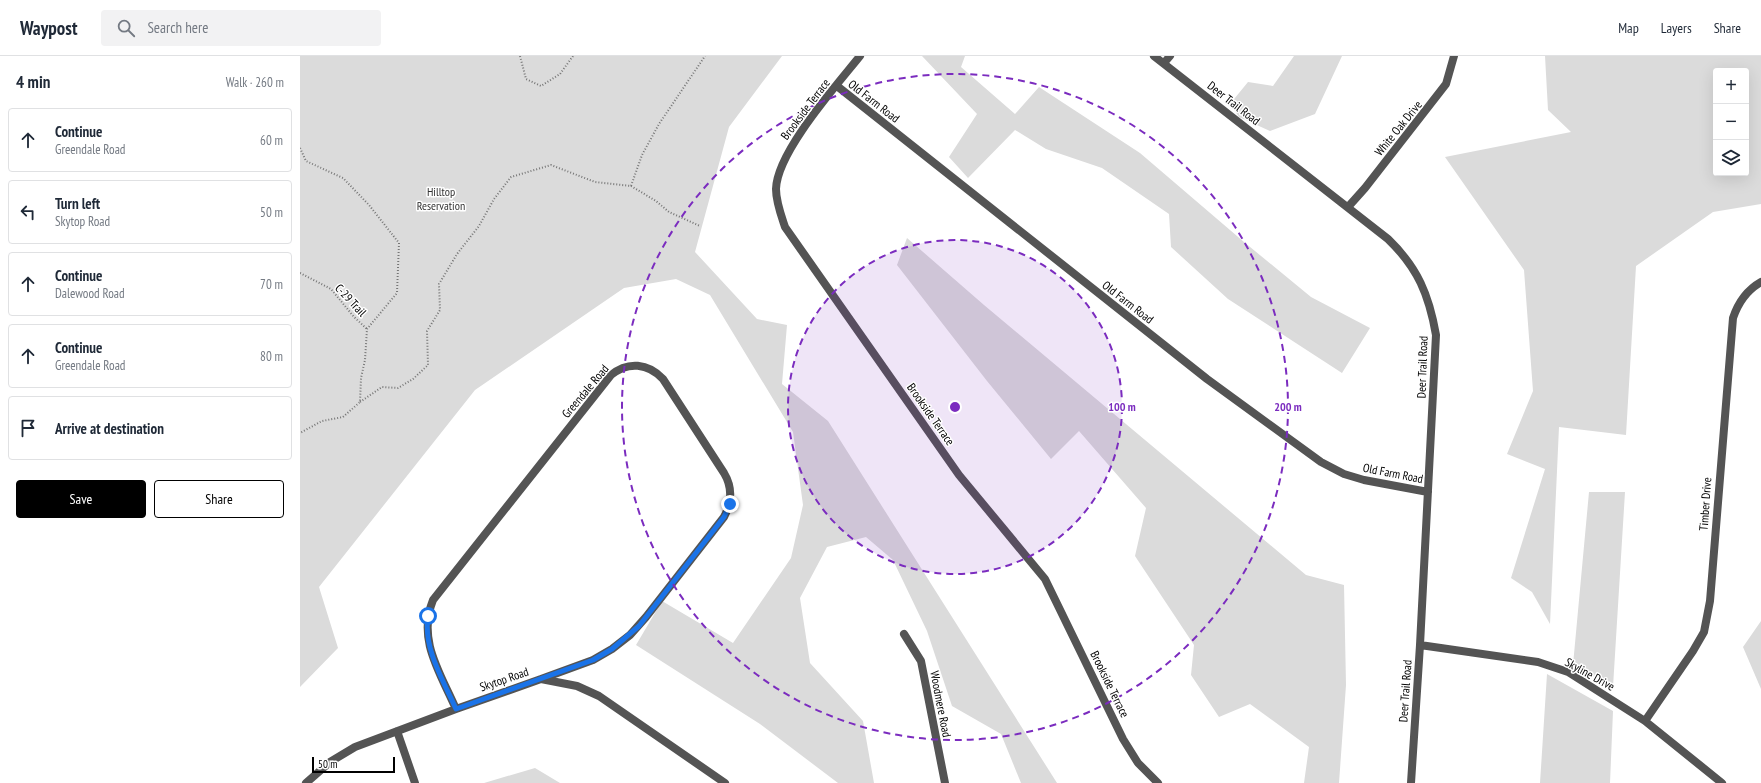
<!DOCTYPE html>
<meta charset="utf-8">
<style>
:root{--surface:#fff;--page:#f2f2f3;--text:#1f2937;--muted:#747a83;--line:#e0e1e3;--accent:#000}
body{margin:0;font-family:"PT Sans Narrow",sans-serif;background:var(--page);color:var(--text)}
.controls{position:absolute;right:12px;top:12px;display:grid;overflow:hidden;border-radius:4px;box-shadow:0 4px 16px #0002}
.controls button{width:36px;height:36px;display:grid;place-items:center;padding:0;border:0;border-bottom:1px solid var(--line);background:var(--surface);color:var(--text);font:20px sans-serif}
.scale{position:absolute;left:12px;bottom:10px;width:83px;box-sizing:border-box;padding-left:4px;border:2px solid #000;border-top:0;font-size:11px;line-height:14px;white-space:nowrap;color:#000;-webkit-text-stroke:3px #fff;paint-order:stroke}
.stop{position:absolute;width:12px;height:12px;margin:-9px;border:3px solid #1a73e8;border-radius:50%;background:#fff}
.stop.end{background:#1a73e8;border-color:#fff;box-shadow:0 1px 4px #0008}
.list{margin:0;padding:0;list-style:none}
h2{display:flex;justify-content:space-between;align-items:center;height:52px;margin:0;padding:0 16px;font-size:17px}
h2 small{font-size:13px;font-weight:400;color:var(--muted)}
.list li{display:grid;grid-template-columns:26px 1fr auto;gap:12px;align-items:center;box-sizing:border-box;height:64px;margin:0 8px 8px;padding:0 8px;border:1px solid var(--line);border-radius:4px}
.list b{display:block;font-size:15px;white-space:nowrap}
.list p{margin:0;font-size:13px;white-space:nowrap;color:var(--muted)}
.list em{font-size:13px;font-style:normal;color:var(--muted)}
.actions{display:flex;gap:8px;padding:12px 16px}
.actions a{flex:1;padding:9px 0;border:1px solid var(--accent);border-radius:4px;text-align:center;font-size:14px;color:var(--accent)}
.actions .main{background:var(--accent);color:#fff}
.icon{flex:none;width:22px;height:22px;fill:none;stroke:currentColor;stroke-width:2;stroke-linecap:round;stroke-linejoin:round}
.map{position:relative;flex:none;width:1461px;height:727px;overflow:hidden}
header{display:flex;align-items:center;gap:24px;box-sizing:border-box;height:56px;padding:0 20px;background:var(--surface);border-bottom:1px solid var(--line)}
header strong{font-size:19px}
nav{display:flex;gap:22px;margin-inline-start:auto;font-size:14px}
.search{width:280px;height:36px;background:var(--page);display:flex;align-items:center;gap:10px;box-sizing:border-box;padding:0 14px;border-radius:4px;color:var(--muted);font-size:15px}
main{display:flex}
aside{flex:1;background:var(--surface)}
.map>svg:first-child{display:block}
</style>
<header>
<strong>Waypost</strong>
<div class="search"><svg class="icon" aria-label="search" viewBox="0 0 24 24"><circle cx="10" cy="10" r="6"/><path d="M15 15l6 6"/></svg>Search here</div>
<nav><a>Map</a><a>Layers</a><a>Share</a></nav>
</header>
<main>
<aside>
<h2>4 min<small>Walk · 260 m</small></h2>
<ul class="list">
<li><svg class="icon" aria-label="ahead" viewBox="0 0 24 24"><path d="M12 20V5M6 11l6-6 6 6"/></svg><div><b>Continue</b><p>Greendale Road</p></div><em>60 m</em></li>
<li><svg class="icon" aria-label="left" viewBox="0 0 24 24"><path d="M17 20v-9H6M10 6l-5 5 5 5"/></svg><div><b>Turn left</b><p>Skytop Road</p></div><em>50 m</em></li>
<li><svg class="icon" aria-label="ahead" viewBox="0 0 24 24"><path d="M12 20V5M6 11l6-6 6 6"/></svg><div><b>Continue</b><p>Dalewood Road</p></div><em>70 m</em></li>
<li><svg class="icon" aria-label="ahead" viewBox="0 0 24 24"><path d="M12 20V5M6 11l6-6 6 6"/></svg><div><b>Continue</b><p>Greendale Road</p></div><em>80 m</em></li>
<li><svg class="icon" aria-label="arrive" viewBox="0 0 24 24"><path d="M6 21V4h12l-3 4 3 4H6"/></svg><div><b>Arrive at destination</b></div></li>
</ul>
<div class="actions"><a class="main">Save</a><a>Share</a></div>
</aside>
<div class="map">
<svg width="1461" height="727" viewBox="0 0 1461 727">
<rect width="100%" height="100%" fill="#fff"/>
<path fill="#dbdbdb" fill-rule="evenodd" d="M 0,0 L 482,0 L 429,71 L 395,196 L 457,263 L 487,269 L 482,328 L 528,365 L 757,727 L 721,727 L 701,678 L 652,650 L 627,575 L 593,504 L 566,481 L 527,491 L 500,542 L 510,607 L 563,665 L 574,727 L 538,727 L 460,668 L 336,589 L 362,545 L 433,587 L 491,502 L 503,449 L 493,376 L 410,239 L 376,223 L 324,232 L 175,334 L 19,531 L 38,592 L 0,631 Z
M 622,0 L 665,0 L 661,11 L 715,58 L 739,31 L 840,97 L 944,186 L 1011,241 L 1070,272 L 1042,317 L 928,243 L 871,191 L 869,158 L 802,112 L 746,93 L 715,74 L 668,122 L 649,101 L 677,58 Z
M 994,0 L 1042,0 L 1015,58 L 970,75 L 939,61 L 930,48 L 948,26 L 973,30 Z
M 1245,0 L 1461,0 L 1461,148 L 1413,156 L 1336,210 L 1326,379 L 1259,371 L 1250,568 L 1232,536 L 1211,522 L 1245,413 L 1207,398 L 1233,335 L 1224,214 L 1145,101 L 1271,76 L 1248,54 ZM 1416,15 L 1446,15 L 1446,117 L 1416,117 Z
M 607,182 L 684,249 L 1006,519 L 1044,529 L 1046,629 L 1039,727 L 1004,727 L 1009,691 L 950,648 L 919,661 L 891,619 L 894,589 L 835,500 L 846,452 L 779,375 L 751,403 L 687,325 L 597,209 Z
M 1289,436 L 1325,436 L 1313,631 L 1273,609 Z
M 1461,565 L 1461,633 L 1443,591 Z
M 1247,618 L 1313,655 L 1310,727 L 1240,727 Z
M 235,712 L 260,727 L 184,727 Z"/>
<g fill="none" stroke-linecap="round" stroke-linejoin="round">
<path stroke="#767676" stroke-width="2" stroke-dasharray="1 2" stroke-linecap="butt" d="M 220,0 L 226,23 L 241,30 L 260,18 L 273,0
M 0,92 L 6,105 L 43,122 L 69,149 L 99,187 L 97,237 L 67,273 L 65,304 L 61,322 L 60,346 L 43,361 L 22,365 L 0,377
M 331,130 L 356,145 L 369,156 L 400,170
M 0,217 L 31,233 L 54,261 L 67,273
M 60,346 L 82,331 L 98,332 L 113,323 L 128,309 L 127,275 L 140,254 L 139,228 L 157,198 L 179,170 L 194,143 L 211,121 L 251,109 L 295,126 L 331,130 L 342,99 L 359,68 L 405,0"/>
<path stroke="#545454" stroke-width="8" d="M 560,0 C 536,30 477,96 476,133 C 476,146 481,159 485,171 L 659,419 L 745,523 L 823,683 L 838,707 L 858,727
M 854,0 L 1088,183 C 1118,212 1129,239 1136,279 L 1120,589 L 1111,727
M 864,7 L 870,0
M 537,30 L 907,323 L 1021,406 L 1044,418 L 1064,424 L 1128,436
M 1048,151 L 1065,132 L 1146,28 L 1154,0
M 604,578 L 621,605 L 645,727
M 1120,589 L 1238,606 L 1268,616 L 1345,665 L 1422,727
M 156,653 C 140,616 117,584 133,544 L 311,319 C 328,305 348,307 363,323 L 424,417 C 433,432 432,446 424,461 L 346,561 L 330,579 L 312,593 L 293,604 L 241,623
M 1345,665 L 1393,595 L 1404,576 L 1410,545 L 1433,262 C 1438,247 1447,234 1461,226
M 97,675 L 115,727
M 6,727 L 30,706 L 55,691 L 156,653 L 241,623 L 277,630 L 299,640 L 425,727"/>
</g>
<g fill="none" stroke-linecap="round" stroke-linejoin="round">
<path stroke="#1a73e8" stroke-width="5" d="M 128,560 C 123,592 143,624 156,653 L 293,604 L 312,593 L 339,570 L 424,461 L 430,448"/>
</g>
<circle cx="655" cy="351" r="167" fill="#7b2cbf" fill-opacity=".12"/>
<g fill="none" stroke="#7b2cbf" stroke-width="2" stroke-dasharray="7 5">
<circle cx="655" cy="351" r="167"/>
<circle cx="655" cy="351" r="333"/>
</g>
<g text-anchor="middle" dominant-baseline="central" stroke-width="3" stroke-linejoin="round" paint-order="stroke">
<g font-size="12" fill="#000" stroke="#fff">
<text transform="translate(574 45) rotate(38)">Old Farm Road</text>
<text transform="translate(934 47) rotate(38)">Deer Trail Road</text>
<text transform="translate(505 53) rotate(-53)">Brookside Terrace</text>
<text transform="translate(1098 72) rotate(-51)">White Oak Drive</text>
<text transform="translate(51 244) rotate(47)">C-29 Trail</text>
<text transform="translate(828 246) rotate(38)">Old Farm Road</text>
<text transform="translate(1122 311) rotate(-88)">Deer Trail Road</text>
<text transform="translate(285 335) rotate(-50)">Greendale Road</text>
<text transform="translate(631 358) rotate(55)">Brookside Terrace</text>
<text transform="translate(1093 417) rotate(11)">Old Farm Road</text>
<text transform="translate(1405 448) rotate(-86)">Timber Drive</text>
<text transform="translate(1290 618) rotate(29)">Skyline Drive</text>
<text transform="translate(204 623) rotate(-19)">Skytop Road</text>
<text transform="translate(810 628) rotate(64)">Brookside Terrace</text>
<text transform="translate(1105 635) rotate(-86)">Deer Trail Road</text>
<text transform="translate(641 648) rotate(79)">Woodmere Road</text>
</g>
<g font-size="12" fill="#323232" stroke="#fff">
<text x="141" y="135">Hilltop<tspan x="141" dy="14">Reservation</tspan></text>
</g>
</g>
<circle cx="655" cy="351" r="6" fill="#7b2cbf" stroke="#fff" stroke-width="2"/>
<g font-size="12" text-anchor="middle" font-weight="bold" fill="#7b2cbf" stroke="#fff" stroke-width="3" stroke-linejoin="round" paint-order="stroke">
<text x="822" y="355">100 m</text>
<text x="988" y="355">200 m</text>
</g>
</svg>
<div class="controls">
<button>+</button>
<button>−</button>
<button><svg class="icon" aria-label="layers" viewBox="0 0 24 24"><path d="M12 4l9 5-9 5-9-5zM3 14l9 5 9-5"/></svg></button>
</div>
<div class="scale">50 m</div>
<div class="stop" style="left:128px;top:560px"></div>
<div class="stop end" style="left:430px;top:448px"></div>
</div>
</main>
